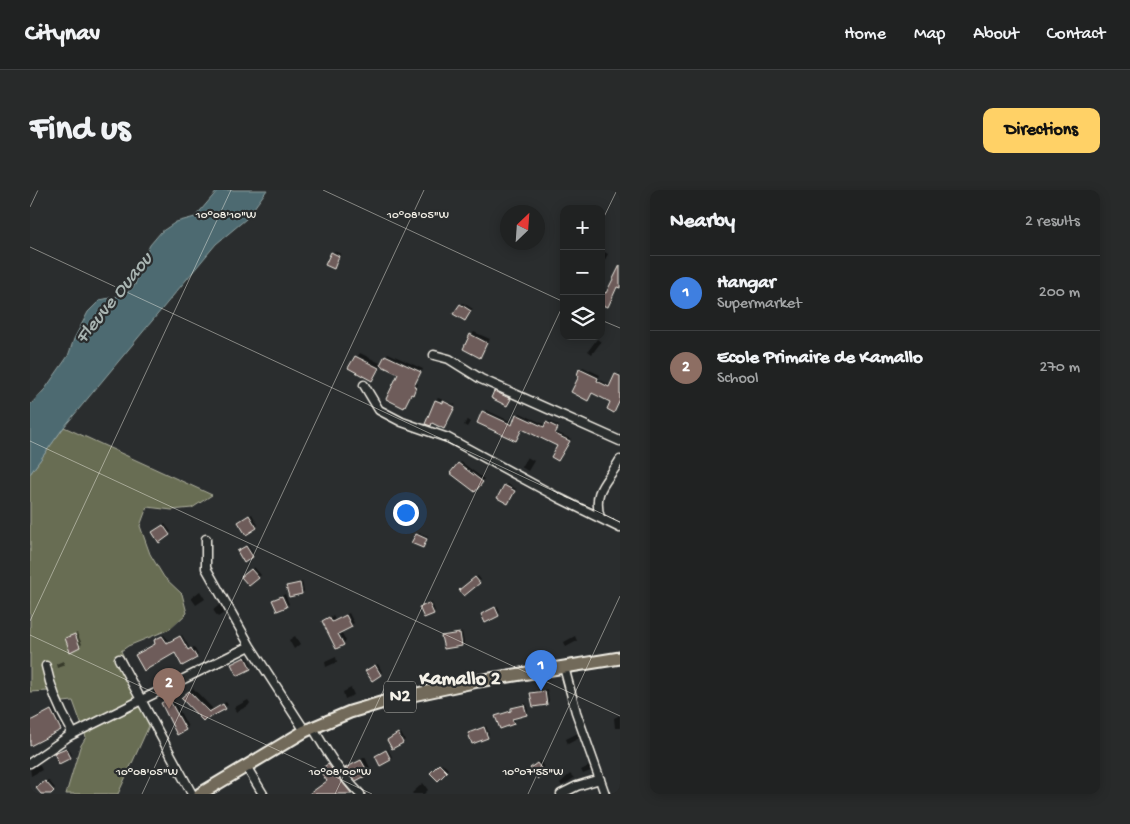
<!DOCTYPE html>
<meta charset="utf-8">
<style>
:root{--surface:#202222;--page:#282a2a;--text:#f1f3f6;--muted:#a2a4a5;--line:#3d3f40;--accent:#ffd166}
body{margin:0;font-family:"Gochi Hand",sans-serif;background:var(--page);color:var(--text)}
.controls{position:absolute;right:15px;top:15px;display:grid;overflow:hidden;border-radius:10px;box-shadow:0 2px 12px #0003}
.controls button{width:45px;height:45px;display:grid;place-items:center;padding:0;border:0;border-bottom:1px solid var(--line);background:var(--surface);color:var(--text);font:25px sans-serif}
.compass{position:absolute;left:470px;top:15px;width:45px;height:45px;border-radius:50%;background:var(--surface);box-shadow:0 2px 12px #0003;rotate:25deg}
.you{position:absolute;left:375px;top:322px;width:18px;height:18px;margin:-12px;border:4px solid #fff;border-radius:50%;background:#1a73e8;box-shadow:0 0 0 8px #1a73e833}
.badge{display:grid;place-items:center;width:32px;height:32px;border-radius:50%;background:var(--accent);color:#fff;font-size:16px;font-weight:700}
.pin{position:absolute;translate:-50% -41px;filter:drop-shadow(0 1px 2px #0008)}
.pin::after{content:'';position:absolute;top:26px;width:18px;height:15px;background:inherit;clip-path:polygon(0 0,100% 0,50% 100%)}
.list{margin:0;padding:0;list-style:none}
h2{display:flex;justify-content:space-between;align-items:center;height:65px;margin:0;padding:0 20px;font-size:21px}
h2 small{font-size:16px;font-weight:400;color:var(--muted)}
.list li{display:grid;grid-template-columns:32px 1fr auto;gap:15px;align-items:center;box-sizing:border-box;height:75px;padding:0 20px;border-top:1px solid var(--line)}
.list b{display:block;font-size:19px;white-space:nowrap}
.list p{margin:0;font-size:16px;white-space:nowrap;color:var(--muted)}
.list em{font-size:16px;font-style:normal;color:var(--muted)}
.icon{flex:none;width:28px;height:28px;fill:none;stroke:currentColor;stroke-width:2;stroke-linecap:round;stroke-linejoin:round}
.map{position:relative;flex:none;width:590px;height:604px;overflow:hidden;border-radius:10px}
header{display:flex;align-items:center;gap:30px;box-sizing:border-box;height:70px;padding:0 25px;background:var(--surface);border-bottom:1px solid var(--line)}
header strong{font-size:24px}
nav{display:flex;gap:28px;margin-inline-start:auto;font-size:18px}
.intro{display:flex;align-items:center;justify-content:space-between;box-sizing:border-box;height:120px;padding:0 30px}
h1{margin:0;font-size:35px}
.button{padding:12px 22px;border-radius:10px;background:var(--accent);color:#111;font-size:18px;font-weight:700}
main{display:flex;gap:30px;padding:0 30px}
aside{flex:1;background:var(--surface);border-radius:10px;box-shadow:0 2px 12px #0003}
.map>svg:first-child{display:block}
</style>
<header>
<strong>Citynav</strong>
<nav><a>Home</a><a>Map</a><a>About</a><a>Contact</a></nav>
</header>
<div class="intro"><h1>Find us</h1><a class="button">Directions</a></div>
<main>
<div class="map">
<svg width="590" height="604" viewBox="0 0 590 604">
<rect width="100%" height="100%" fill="#2a2d2e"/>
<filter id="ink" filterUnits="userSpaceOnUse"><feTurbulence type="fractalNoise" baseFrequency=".02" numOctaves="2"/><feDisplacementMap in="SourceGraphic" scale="10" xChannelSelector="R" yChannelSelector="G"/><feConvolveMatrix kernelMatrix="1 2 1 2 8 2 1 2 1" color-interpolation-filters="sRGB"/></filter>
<g filter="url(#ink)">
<path fill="#686d53" stroke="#aeaf9e" d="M 34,237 L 182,305 L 162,318 L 142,320 L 117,317 L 110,336 L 120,364 L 134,387 L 152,404 L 157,423 L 140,439 L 98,456 L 91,461 L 123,527 L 88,604 L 36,604 L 50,557 L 56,547 L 43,511 L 23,513 L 18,501 L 0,502 L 0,284 Z"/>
<path fill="#4d6b71" stroke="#90a1a1" d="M 188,0 L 237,0 L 216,29 L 186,54 L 34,237 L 0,284 L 0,215 L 15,199 L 38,166 L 44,149 L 58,122 L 70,110 L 94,105 L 105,95 L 110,76 L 120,55 L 131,42 L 146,32 L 165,27 Z"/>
<path fill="#0007" d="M 571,60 L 578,64 L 571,77 Z
M 304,61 L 311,64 L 303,77 L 302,63 Z
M 590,80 L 590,97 L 588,96 L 578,116 L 571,113 L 571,101 L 573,99 L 578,101 Z
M 433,113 L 443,119 L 435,130 L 430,115 Z
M 444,142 L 460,149 L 450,166 L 441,145 Z
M 567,149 L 571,152 L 562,164 L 558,161 Z
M 330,163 L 352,174 L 358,163 L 393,179 L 386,193 L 388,194 L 385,201 L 382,203 L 374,217 L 370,183 L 352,174 L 342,190 L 320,178 Z
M 553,177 L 570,185 L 568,189 L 582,196 L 586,185 L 590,183 L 590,210 L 584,221 L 582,211 L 562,202 L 558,209 L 550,185 L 548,184 Z
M 468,200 L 482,206 L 479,212 L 465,202 Z
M 408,208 L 426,215 L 414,238 L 403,232 L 401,235 L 406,210 Z
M 456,220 L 484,233 L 490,223 L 516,235 L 519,231 L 529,236 L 526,242 L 541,249 L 530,267 L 528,256 L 492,238 L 486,250 L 454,222 Z
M 437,230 L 440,232 L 437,237 L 434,235 Z
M 497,267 L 504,271 L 498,281 L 491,277 Z
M 431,272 L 454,289 L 447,298 L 422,282 Z
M 477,294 L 486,299 L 478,313 L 475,296 Z
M 222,324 L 228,335 L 226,337 L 212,330 Z
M 135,334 L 141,342 L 139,344 L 126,340 Z
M 389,343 L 398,347 L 393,357 L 387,345 Z
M 218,355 L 224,364 L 222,366 L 211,359 Z
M 224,377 L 231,385 L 219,395 L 213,387 Z
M 448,386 L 451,390 L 434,404 L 431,400 Z
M 272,392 L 274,401 L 272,403 L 258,397 L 260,394 Z
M 170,401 L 175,409 L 166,415 L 161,408 Z
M 255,404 L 259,414 L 248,420 L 244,410 Z
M 401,411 L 405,421 L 403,423 L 390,417 Z
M 192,413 L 197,421 L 188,427 L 183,420 Z
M 468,417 L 470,423 L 468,425 L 453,424 Z
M 319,423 L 324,433 L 311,441 L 316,451 L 314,453 L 306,438 L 295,431 L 303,426 L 305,430 Z
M 432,442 L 434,453 L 432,455 L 413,447 L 415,445 Z
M 47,443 L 52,454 L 50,456 L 36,449 Z
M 134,445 L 140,452 L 152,445 L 160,459 L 164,457 L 168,465 L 166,467 L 146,462 L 107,465 L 127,453 L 127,449 Z
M 265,446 L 270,454 L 264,459 L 259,450 Z
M 545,446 L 547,451 L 536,457 L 534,452 Z
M 217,466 L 222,476 L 220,478 L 205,473 Z
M 306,467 L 307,472 L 296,477 L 295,472 Z
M 33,471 L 35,475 L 27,478 L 26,474 Z
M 348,474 L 352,482 L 342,489 L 339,479 Z
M 163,498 L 183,519 L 196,512 L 198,515 L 177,527 L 153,508 Z
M 321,498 L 324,505 L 315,509 L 313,502 Z
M 517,499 L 519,511 L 517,513 L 504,516 L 502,504 L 504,501 Z
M 142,507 L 158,537 L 155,539 L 132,513 Z
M 218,510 L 220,513 L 218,516 L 206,522 L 204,518 L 207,516 Z
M 496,513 L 498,522 L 484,527 L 485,530 L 483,533 L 467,527 L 482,520 L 484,517 Z
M 23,519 L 32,537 L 0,555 L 0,531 Z
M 590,525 L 590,538 L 585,538 L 584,528 Z
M 456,536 L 459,545 L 457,547 L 440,543 Z
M 370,542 L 375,550 L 372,552 L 358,550 Z
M 550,542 L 551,547 L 538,554 L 536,549 Z
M 38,557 L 42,565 L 40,567 L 28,562 Z
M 358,559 L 362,567 L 360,569 L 349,565 Z
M 335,567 L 341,580 L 338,583 L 317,578 Z
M 510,571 L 516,581 L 508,587 L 503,576 Z
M 301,572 L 326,603 L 325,604 L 306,604 L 302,600 L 297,604 L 287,604 L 285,601 L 298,591 L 293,578 Z
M 412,573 L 418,579 L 408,589 L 402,583 Z
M 9,574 L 12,580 L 1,586 L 0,576 L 4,577 Z
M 561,575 L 563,580 L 553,584 L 551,580 Z
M 540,584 L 544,588 L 532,596 L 530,593 Z
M 18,590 L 25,598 L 19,604 L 13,604 L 8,598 Z
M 393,593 L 398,600 L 394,604 L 383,604 L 382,603 Z"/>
<path fill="#6e5b5a" stroke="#f4f1e8" d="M 301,62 L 309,66 L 304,79 L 295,75 Z
M 590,75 L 590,98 L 587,97 L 578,117 L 571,115 L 571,101 L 576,103 Z
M 430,114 L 441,121 L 435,131 L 423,124 Z
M 440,144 L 457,153 L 450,168 L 433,159 Z
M 355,165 L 391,182 L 384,196 L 386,197 L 383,205 L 381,204 L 374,218 L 356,209 L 368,184 L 350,175 Z
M 325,166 L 349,178 L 342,191 L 318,178 Z
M 549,179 L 568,188 L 567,191 L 579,197 L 585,184 L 590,186 L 590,210 L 584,223 L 577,219 L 580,212 L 562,203 L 558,211 L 541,202 L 549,186 L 547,185 Z
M 464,201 L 481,209 L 477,216 L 461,208 Z
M 405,210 L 413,213 L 413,211 L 425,217 L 414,239 L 402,233 L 401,236 L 395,234 Z
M 452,221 L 482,235 L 486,224 L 514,237 L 516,232 L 528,238 L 525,244 L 540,251 L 528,271 L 521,267 L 527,256 L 492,239 L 486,251 L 447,233 Z
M 428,273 L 453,292 L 445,302 L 420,283 Z
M 474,295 L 485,301 L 478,314 L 467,308 Z
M 219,325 L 227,338 L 216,345 L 208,332 Z
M 133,335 L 140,345 L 129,353 L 122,342 Z
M 386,344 L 397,349 L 393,358 L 381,353 Z
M 216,356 L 223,367 L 214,373 L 207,361 Z
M 221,379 L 229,388 L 219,396 L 211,387 Z
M 445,387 L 450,393 L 434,406 L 429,400 Z
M 270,393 L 272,404 L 259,407 L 256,396 Z
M 252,406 L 257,417 L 247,421 L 242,410 Z
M 399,413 L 404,424 L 394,428 L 389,417 Z
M 465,417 L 469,426 L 455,433 L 451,424 Z
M 316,425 L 322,437 L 308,444 L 314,455 L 306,459 L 292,431 L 299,427 L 302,432 Z
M 430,443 L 432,456 L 414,459 L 411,446 Z
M 45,444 L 50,457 L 40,462 L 35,448 Z
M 132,446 L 137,453 L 150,446 L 158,460 L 161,458 L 167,468 L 152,476 L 145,463 L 114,481 L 105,465 L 125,454 L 124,450 Z
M 215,467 L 221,479 L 207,486 L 201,474 Z
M 345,475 L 351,485 L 342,491 L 335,481 Z
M 159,501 L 179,522 L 193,514 L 196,519 L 177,529 L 176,528 L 173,531 L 151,508 Z
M 515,501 L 517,515 L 503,517 L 500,503 Z
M 139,509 L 156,540 L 147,545 L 131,513 Z
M 494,515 L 497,525 L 482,529 L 484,534 L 470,539 L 465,526 L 481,521 L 481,518 Z
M 21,520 L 31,540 L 0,556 L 0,531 Z
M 454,537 L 458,548 L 442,554 L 438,543 Z
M 368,543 L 373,553 L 362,559 L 357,550 Z
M 36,558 L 41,568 L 29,574 L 24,563 Z
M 356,560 L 361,570 L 350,576 L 345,566 Z
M 331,570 L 339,584 L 326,591 L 315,578 Z
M 507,573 L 515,584 L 508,589 L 500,578 Z
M 298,574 L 312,592 L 322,604 L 279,604 L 297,591 L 289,580 Z
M 409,574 L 417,582 L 408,591 L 400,583 Z
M 15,591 L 24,601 L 21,604 L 11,604 L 6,598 Z"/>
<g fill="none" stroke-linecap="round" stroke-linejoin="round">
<defs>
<path id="minor" d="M 404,165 L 419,169 L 451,189 L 590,251
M 334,195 L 349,220 L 372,232 L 418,248 L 529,308 L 590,338
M 570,328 C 562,299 577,293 590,270
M 176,349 L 176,378 L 220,456 L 275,541
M 89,469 L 162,604
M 534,477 L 546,522 L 575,604
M 283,538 C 297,562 310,584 330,604
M 39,546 L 220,456
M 0,573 L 39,546 L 41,539 C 29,519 21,500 16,476
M 216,576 L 233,604
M 531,604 L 547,596 L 570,589"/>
<path id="highway" d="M 170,604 L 275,541 L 320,522 L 364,509 L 448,491 L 590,468"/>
</defs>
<use href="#minor" stroke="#f4f1e8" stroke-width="11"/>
<use href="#highway" stroke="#f4f1e8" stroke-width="15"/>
<use href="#minor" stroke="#2a2d2e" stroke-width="8"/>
<use href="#highway" stroke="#726b5a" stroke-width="11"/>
</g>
</g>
<path fill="none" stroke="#f4f1e8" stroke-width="1" stroke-opacity="0.45" d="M 293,0 L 534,112M 0,17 L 8,0M 571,33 L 587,0M 0,57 L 590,332M 571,130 L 590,138M 0,251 L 590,526M 0,431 L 201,0M 0,445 L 342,604M 112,604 L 394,0M 305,604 L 534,113M 498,604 L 590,406"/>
<g text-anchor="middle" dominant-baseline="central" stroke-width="4.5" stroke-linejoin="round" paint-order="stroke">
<rect fill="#2a2d2e" stroke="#b7b6b0" stroke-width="1" x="354" y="491.5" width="32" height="31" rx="4"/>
<g font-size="18" font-weight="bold" fill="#f4f1e8">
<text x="370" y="507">N2</text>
</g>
<g font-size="20" font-style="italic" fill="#a9b5b2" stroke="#2a2d2e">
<text transform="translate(85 109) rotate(-51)">Fleuve Ouaou</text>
</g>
<g font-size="20" font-weight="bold" fill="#f4f1e8" stroke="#2a2d2e">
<text x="430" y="490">Kamallo 2</text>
</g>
</g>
<g font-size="12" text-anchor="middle" fill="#f4f1e8" stroke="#2a2d2e" stroke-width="4.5" stroke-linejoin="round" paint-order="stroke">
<text x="196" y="28">10°08'10"W</text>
<text x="388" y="28">10°08'05"W</text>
<text x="117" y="585">10°08'05"W</text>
<text x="310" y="585">10°08'00"W</text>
<text x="503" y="585">10°07'55"W</text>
</g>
</svg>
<div class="controls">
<button>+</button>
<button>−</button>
<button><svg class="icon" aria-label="layers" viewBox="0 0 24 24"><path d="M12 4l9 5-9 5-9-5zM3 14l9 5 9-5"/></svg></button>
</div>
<svg class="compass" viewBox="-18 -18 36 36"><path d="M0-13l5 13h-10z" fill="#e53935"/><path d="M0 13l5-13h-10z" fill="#a2a4a5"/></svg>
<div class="you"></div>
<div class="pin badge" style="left:511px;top:501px;background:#3f7fe0">1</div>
<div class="pin badge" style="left:139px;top:519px;background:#8d6e63">2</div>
</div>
<aside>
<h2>Nearby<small>2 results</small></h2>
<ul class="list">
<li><span class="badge" style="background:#3f7fe0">1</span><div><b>Hangar</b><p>Supermarket</p></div><em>200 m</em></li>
<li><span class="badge" style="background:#8d6e63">2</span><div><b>Ecole Primaire de Kamallo</b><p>School</p></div><em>270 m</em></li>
</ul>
</aside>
</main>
